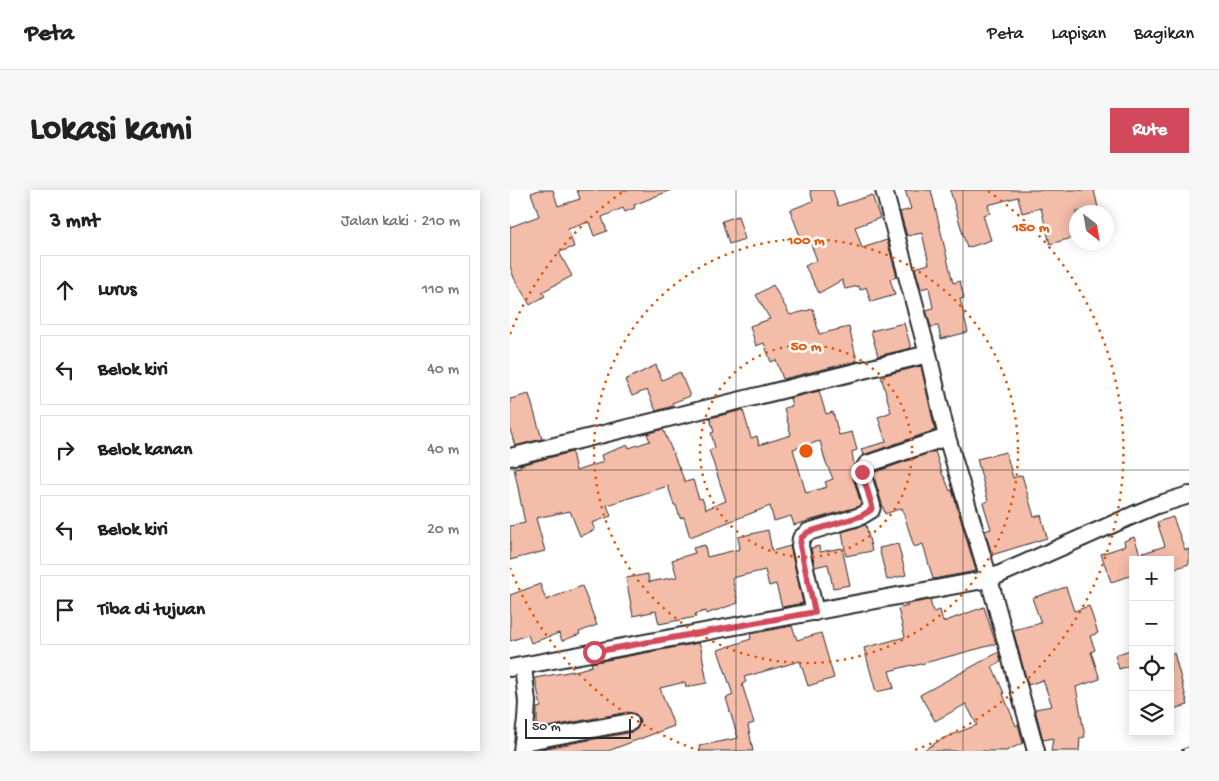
<!DOCTYPE html>
<html lang="id">
<meta charset="utf-8">
<style>
:root{--surface:#fff;--page:#f6f6f6;--text:#222;--muted:#767676;--line:#e0e0e0;--accent:#d1495b}
body{margin:0;font-family:"Gochi Hand",sans-serif;background:var(--page);color:var(--text)}
.controls{position:absolute;right:15px;bottom:15px;display:grid;overflow:hidden;border-radius:0px;box-shadow:0 2px 12px #0003}
.controls button{width:45px;height:45px;display:grid;place-items:center;padding:0;border:0;border-bottom:1px solid var(--line);background:var(--surface);color:var(--text);font:25px sans-serif}
.compass{position:absolute;left:559px;top:15px;width:45px;height:45px;border-radius:50%;background:var(--surface);box-shadow:0 2px 12px #0003;rotate:149deg}
.scale{position:absolute;left:15px;bottom:12px;width:106px;box-sizing:border-box;padding-left:5px;border:2px solid #2b2b2b;border-top:0;font-size:14px;line-height:18px;white-space:nowrap;color:#2b2b2b;-webkit-text-stroke:4px #fff;paint-order:stroke}
.stop{position:absolute;width:15px;height:15px;margin:-11px;border:4px solid #d1495b;border-radius:50%;background:#fff}
.stop.end{background:#d1495b;border-color:#fff;box-shadow:0 1px 5px #0008}
.list{margin:0;padding:0;list-style:none}
h2{display:flex;justify-content:space-between;align-items:center;height:65px;margin:0;padding:0 20px;font-size:21px}
h2 small{font-size:16px;font-weight:400;color:var(--muted)}
.list li{display:grid;grid-template-columns:32px 1fr auto;gap:15px;align-items:center;box-sizing:border-box;height:70px;margin:0 10px 10px;padding:0 10px;border:1px solid var(--line);border-radius:0px}
.list b{display:block;font-size:19px;white-space:nowrap}
.list em{font-size:16px;font-style:normal;color:var(--muted)}
.icon{flex:none;width:28px;height:28px;fill:none;stroke:currentColor;stroke-width:2;stroke-linecap:round;stroke-linejoin:round}
.map{position:relative;flex:none;width:679px;height:561px;overflow:hidden;border-radius:0px}
header{display:flex;align-items:center;gap:30px;box-sizing:border-box;height:70px;padding:0 25px;background:var(--surface);border-bottom:1px solid var(--line)}
header strong{font-size:24px}
nav{display:flex;gap:28px;margin-inline-start:auto;font-size:18px}
.intro{display:flex;align-items:center;justify-content:space-between;box-sizing:border-box;height:120px;padding:0 30px}
h1{margin:0;font-size:35px}
.button{padding:12px 22px;border-radius:0px;background:var(--accent);color:#fff;font-size:18px;font-weight:700}
main{display:flex;gap:30px;padding:0 30px}
aside{flex:1;background:var(--surface);border-radius:0px;box-shadow:0 2px 12px #0003}
.map>svg:first-child{display:block}
</style>
<header>
<strong>Peta</strong>
<nav><a>Peta</a><a>Lapisan</a><a>Bagikan</a></nav>
</header>
<div class="intro"><h1>Lokasi kami</h1><a class="button">Rute</a></div>
<main>
<aside>
<h2>3 mnt<small>Jalan kaki · 210 m</small></h2>
<ul class="list">
<li><svg class="icon" aria-label="ahead" viewBox="0 0 24 24"><path d="M12 20V5M6 11l6-6 6 6"/></svg><div><b>Lurus</b></div><em>110 m</em></li>
<li><svg class="icon" aria-label="left" viewBox="0 0 24 24"><path d="M17 20v-9H6M10 6l-5 5 5 5"/></svg><div><b>Belok kiri</b></div><em>40 m</em></li>
<li><svg class="icon" aria-label="right" viewBox="0 0 24 24"><path d="M7 20v-9h11M14 6l5 5-5 5"/></svg><div><b>Belok kanan</b></div><em>40 m</em></li>
<li><svg class="icon" aria-label="left" viewBox="0 0 24 24"><path d="M17 20v-9H6M10 6l-5 5 5 5"/></svg><div><b>Belok kiri</b></div><em>20 m</em></li>
<li><svg class="icon" aria-label="arrive" viewBox="0 0 24 24"><path d="M6 21V4h12l-3 4 3 4H6"/></svg><div><b>Tiba di tujuan</b></div></li>
</ul>
</aside>
<div class="map">
<svg width="679" height="561" viewBox="0 0 679 561">
<rect width="100%" height="100%" fill="#fff"/>
<filter id="ink" filterUnits="userSpaceOnUse"><feTurbulence type="fractalNoise" baseFrequency=".02" numOctaves="2"/><feDisplacementMap in="SourceGraphic" scale="10" xChannelSelector="R" yChannelSelector="G"/><feConvolveMatrix kernelMatrix="1 2 1 2 8 2 1 2 1" color-interpolation-filters="sRGB"/></filter>
<g filter="url(#ink)">
<path fill="#f4bda9" stroke="#2b2b2b" fill-rule="evenodd" d="M 29,0 L 43,0 L 48,16 L 70,9 L 67,0 L 161,0 L 124,15 L 125,18 L 115,22 L 113,18 L 92,27 L 97,41 L 84,46 L 79,32 L 58,39 L 64,57 L 49,62 L 62,86 L 32,102 L 35,106 L 20,115 L 4,88 L 0,76 L 0,37 L 29,26 L 21,3 Z
M 300,0 L 323,0 L 328,16 L 362,5 L 370,28 L 345,37 L 352,58 L 377,50 L 387,87 L 380,89 L 385,105 L 361,112 L 356,97 L 350,100 L 349,96 L 335,99 L 332,90 L 309,103 L 295,76 L 307,70 L 299,49 L 292,51 L 280,20 L 303,11 Z
M 395,0 L 421,0 L 443,93 L 450,91 L 454,108 L 450,109 L 458,142 L 431,149 L 428,136 L 421,137 L 416,120 L 423,118 L 419,97 L 411,99 L 405,78 L 419,74 L 412,43 L 397,46 L 390,22 L 401,19 Z
M 440,0 L 584,0 L 589,22 L 566,22 L 566,47 L 540,54 L 531,18 L 512,23 L 508,7 L 478,15 L 480,23 L 473,25 L 481,50 L 457,58 Z
M 228,26 L 235,49 L 219,54 L 212,31 Z
M 263,95 L 280,125 L 303,119 L 309,144 L 339,137 L 347,171 L 273,189 L 266,170 L 261,172 L 254,153 L 246,156 L 240,136 L 260,129 L 246,105 Z
M 394,133 L 401,158 L 368,166 L 361,141 Z
M 146,175 L 152,190 L 170,182 L 180,206 L 162,213 L 163,216 L 146,221 L 137,200 L 122,206 L 115,190 Z
M 411,176 L 425,240 L 353,265 L 351,259 L 376,252 L 368,227 L 381,222 L 371,186 Z
M 309,201 L 316,224 L 323,222 L 329,245 L 342,242 L 347,260 L 342,262 L 344,275 L 342,284 L 351,314 L 347,317 L 284,335 L 281,326 L 264,331 L 260,316 L 180,347 L 174,327 L 170,328 L 166,315 L 164,315 L 158,296 L 97,315 L 101,326 L 82,333 L 85,340 L 70,346 L 60,321 L 26,328 L 35,361 L 0,370 L 0,336 L 15,333 L 4,278 L 11,277 L 10,275 L 62,262 L 66,281 L 93,272 L 91,265 L 118,255 L 119,258 L 140,251 L 137,244 L 153,239 L 175,292 L 183,290 L 189,309 L 192,308 L 196,319 L 216,311 L 199,260 L 205,258 L 201,243 L 204,242 L 200,228 L 233,220 L 241,248 L 247,246 L 249,255 L 281,245 L 274,218 L 282,216 L 280,208 ZM 310,251 L 315,270 L 323,289 L 315,292 L 317,297 L 296,303 L 283,259 Z
M 19,204 L 32,249 L 5,256 L 0,239 L 0,209 Z
M 425,261 L 433,286 L 434,286 L 440,301 L 442,300 L 466,381 L 423,389 L 413,354 L 404,357 L 392,318 L 375,324 L 363,283 Z
M 496,262 L 503,288 L 512,285 L 524,327 L 531,325 L 537,348 L 482,365 L 475,341 L 481,339 L 473,313 L 478,311 L 467,269 Z
M 663,327 L 675,360 L 679,359 L 679,374 L 660,380 L 660,370 L 623,370 L 623,385 L 601,392 L 591,364 L 615,356 L 614,351 L 624,347 L 630,364 L 655,356 L 647,332 Z
M 356,335 L 362,361 L 336,366 L 332,342 Z
M 258,340 L 262,361 L 280,356 L 293,413 L 272,417 L 266,394 L 259,396 L 255,380 L 222,388 L 228,413 L 196,424 L 196,421 L 185,424 L 186,427 L 149,434 L 146,421 L 123,426 L 116,388 L 138,384 L 139,392 L 167,387 L 162,370 L 185,363 L 183,358 L 195,355 L 197,367 L 230,359 L 228,347 Z
M 388,354 L 396,385 L 377,390 L 369,358 Z
M 309,356 L 310,362 L 332,358 L 340,395 L 323,398 L 318,374 L 305,377 L 301,358 Z
M 30,394 L 36,410 L 72,396 L 87,435 L 69,442 L 70,444 L 52,451 L 49,443 L 21,453 L 18,445 L 0,451 L 0,405 Z
M 556,397 L 564,421 L 579,416 L 588,443 L 580,446 L 585,460 L 581,462 L 590,489 L 566,497 L 575,547 L 570,548 L 569,561 L 541,561 L 543,548 L 533,550 L 525,519 L 542,516 L 533,490 L 518,495 L 503,440 L 531,433 L 522,408 Z
M 420,410 L 423,422 L 430,420 L 433,432 L 474,417 L 486,454 L 403,476 L 402,475 L 379,481 L 384,498 L 366,502 L 354,458 L 395,447 L 388,419 L 398,416 L 397,414 Z
M 282,436 L 287,450 L 311,443 L 324,488 L 298,496 L 290,471 L 234,487 L 236,492 L 232,494 L 244,533 L 238,535 L 243,561 L 190,561 L 189,556 L 228,548 L 216,508 L 223,505 L 208,460 L 241,449 L 240,444 Z
M 189,453 L 191,458 L 197,493 L 176,497 L 175,492 L 150,498 L 164,536 L 98,561 L 31,561 L 31,559 L 122,542 L 127,539 L 130,531 L 127,525 L 118,522 L 27,539 L 27,518 L 31,517 L 25,488 L 69,480 L 82,476 L 81,473 Z
M 623,459 L 623,475 L 609,479 L 605,465 Z
M 489,462 L 491,472 L 482,476 L 494,503 L 493,504 L 506,536 L 508,534 L 513,553 L 496,561 L 412,561 L 434,548 L 467,535 L 456,514 L 425,531 L 410,505 Z
M 664,463 L 678,515 L 660,520 L 660,464 Z"/>
<g fill="none" stroke-linecap="round" stroke-linejoin="round">
<defs>
<path id="street" d="M 374,0 L 418,164 L 437,247 L 479,389 L 526,561
M 0,267 L 418,164
M 305,422 L 290,356 L 291,348 L 298,342 L 351,326 L 361,320 L 362,316 L 352,282 L 357,274 L 437,247
M 0,478 L 479,389 L 628,323 L 647,315 L 679,305
M 13,552 L 120,532
M 12,561 L 16,529 L 17,512 L 13,476"/>
</defs>
<use href="#street" stroke="#2b2b2b" stroke-width="20"/>
<use href="#street" stroke="#fff" stroke-width="16"/>
<defs>
<path id="rail" d="M 674,561 L 679,559"/>
</defs>
<use href="#rail" stroke="#2b2b2b" stroke-width="5.5"/>
<use href="#rail" stroke="#fff" stroke-width="4" stroke-dasharray="11" stroke-linecap="butt"/>
</g>
</g>
<g fill="none" stroke-linecap="round" stroke-linejoin="round" filter="url(#ink)">
<path stroke="#d1495b" stroke-width="6" d="M 84,462 L 305,422 L 290,356 L 291,348 L 298,342 L 351,326 L 361,320 L 362,316 L 352,282"/>
</g>
<path fill="none" stroke="#2b2b2b" stroke-width="1" stroke-opacity="0.55" d="M 226,0 L 226,561M 453,0 L 453,561M 0,280 L 679,280"/>
<g fill="none" stroke="#e8590c" stroke-width="2.5" stroke-dasharray="2.5 5">
<circle cx="296" cy="261" r="106"/>
<circle cx="296" cy="261" r="212"/>
<path d="M190 561A318 318 0 0 1 0 378M0 144A318 318 0 0 1 114 1M478 1A318 318 0 0 1 402 561"/>
</g>
<circle cx="296" cy="261" r="8" fill="#e8590c" stroke="#fff" stroke-width="2.5"/>
<g font-size="15" text-anchor="middle" font-weight="bold" fill="#e8590c" stroke="#fff" stroke-width="5" stroke-linejoin="round" paint-order="stroke">
<text x="521" y="41">150 m</text>
<text x="296" y="54">100 m</text>
<text x="296" y="160">50 m</text>
</g>
</svg>
<div class="controls">
<button>+</button>
<button>−</button>
<button><svg class="icon" aria-label="locate" viewBox="0 0 24 24"><circle cx="12" cy="12" r="6"/><path d="M12 2v4M12 18v4M2 12h4M18 12h4"/></svg></button>
<button><svg class="icon" aria-label="layers" viewBox="0 0 24 24"><path d="M12 4l9 5-9 5-9-5zM3 14l9 5 9-5"/></svg></button>
</div>
<svg class="compass" viewBox="-18 -18 36 36"><path d="M0-13l5 13h-10z" fill="#e53935"/><path d="M0 13l5-13h-10z" fill="#767676"/></svg>
<div class="scale">50 m</div>
<div class="stop" style="left:84px;top:462px"></div>
<div class="stop end" style="left:352px;top:282px"></div>
</div>
</main>
